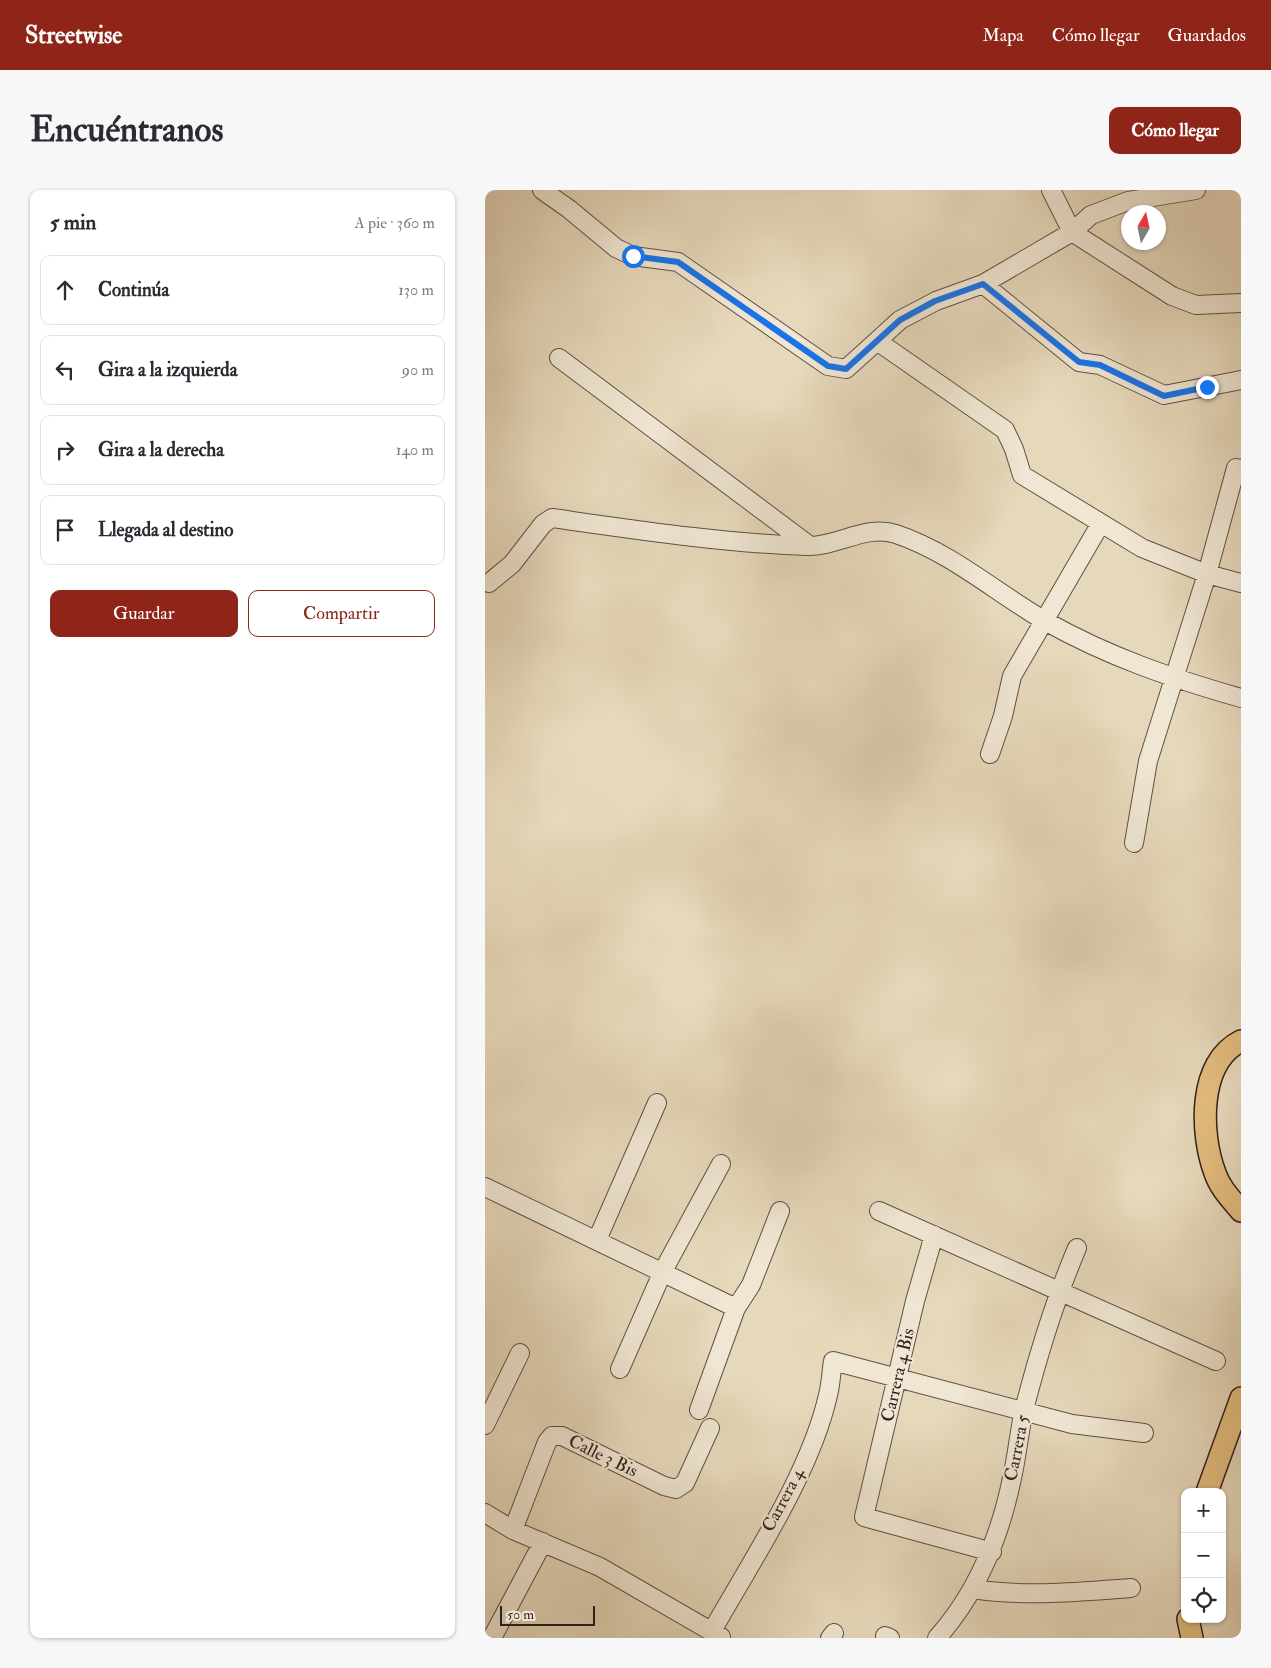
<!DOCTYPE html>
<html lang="es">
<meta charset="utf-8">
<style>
:root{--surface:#fff;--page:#f7f7f7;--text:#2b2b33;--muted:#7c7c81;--line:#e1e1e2;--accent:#8f2418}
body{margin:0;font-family:"IM FELL Double Pica",serif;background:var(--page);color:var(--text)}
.controls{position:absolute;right:15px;bottom:15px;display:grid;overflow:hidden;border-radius:10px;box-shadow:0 1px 4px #0004}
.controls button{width:45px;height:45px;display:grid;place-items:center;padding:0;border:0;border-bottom:1px solid var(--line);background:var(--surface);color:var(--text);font:25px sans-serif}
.compass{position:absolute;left:636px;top:15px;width:45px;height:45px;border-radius:50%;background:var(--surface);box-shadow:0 1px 4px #0004;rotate:9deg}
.scale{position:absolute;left:15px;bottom:12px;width:95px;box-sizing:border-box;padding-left:5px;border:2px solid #32221d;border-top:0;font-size:14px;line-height:18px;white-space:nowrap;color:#32221d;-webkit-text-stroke:4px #efe6d3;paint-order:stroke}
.stop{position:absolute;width:15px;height:15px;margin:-11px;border:4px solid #1a73e8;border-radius:50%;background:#fff}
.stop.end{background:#1a73e8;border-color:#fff;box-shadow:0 1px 5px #0008}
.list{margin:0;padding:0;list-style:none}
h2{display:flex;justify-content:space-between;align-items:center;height:65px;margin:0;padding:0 20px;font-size:21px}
h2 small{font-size:16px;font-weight:400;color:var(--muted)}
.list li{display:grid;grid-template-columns:32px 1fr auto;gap:15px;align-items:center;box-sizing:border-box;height:70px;margin:0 10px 10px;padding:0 10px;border:1px solid var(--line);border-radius:10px}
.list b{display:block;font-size:19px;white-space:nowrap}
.list em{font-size:16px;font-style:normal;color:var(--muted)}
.actions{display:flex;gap:10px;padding:15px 20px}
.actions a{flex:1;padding:11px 0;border:1px solid var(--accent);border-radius:10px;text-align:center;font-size:18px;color:var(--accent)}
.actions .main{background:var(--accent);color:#fff}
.icon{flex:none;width:28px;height:28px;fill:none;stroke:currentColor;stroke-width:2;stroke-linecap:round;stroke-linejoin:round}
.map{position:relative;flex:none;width:756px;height:1448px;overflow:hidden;border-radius:10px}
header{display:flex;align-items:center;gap:30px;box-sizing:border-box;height:70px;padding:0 25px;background:var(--accent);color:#fff}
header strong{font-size:24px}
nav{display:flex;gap:28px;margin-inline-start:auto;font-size:18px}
.intro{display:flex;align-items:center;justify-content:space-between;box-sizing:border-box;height:120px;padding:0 30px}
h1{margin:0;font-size:35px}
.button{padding:12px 22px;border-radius:10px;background:var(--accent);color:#fff;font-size:18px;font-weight:700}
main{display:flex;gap:30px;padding:0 30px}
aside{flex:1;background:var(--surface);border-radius:10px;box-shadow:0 1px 4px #0004}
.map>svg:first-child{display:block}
</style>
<header>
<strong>Streetwise</strong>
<nav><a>Mapa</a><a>Cómo llegar</a><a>Guardados</a></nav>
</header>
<div class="intro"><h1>Encuéntranos</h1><a class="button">Cómo llegar</a></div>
<main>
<aside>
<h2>5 min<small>A pie · 360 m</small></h2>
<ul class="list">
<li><svg class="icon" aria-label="ahead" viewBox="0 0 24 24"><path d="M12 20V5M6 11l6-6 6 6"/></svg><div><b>Continúa</b></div><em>130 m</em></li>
<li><svg class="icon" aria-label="left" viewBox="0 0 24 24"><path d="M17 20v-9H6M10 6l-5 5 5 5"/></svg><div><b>Gira a la izquierda</b></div><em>90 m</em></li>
<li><svg class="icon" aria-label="right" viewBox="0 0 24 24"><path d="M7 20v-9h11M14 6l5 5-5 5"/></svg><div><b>Gira a la derecha</b></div><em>140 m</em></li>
<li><svg class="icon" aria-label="arrive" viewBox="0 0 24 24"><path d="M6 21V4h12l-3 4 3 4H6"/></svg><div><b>Llegada al destino</b></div></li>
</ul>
<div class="actions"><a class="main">Guardar</a><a>Compartir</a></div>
</aside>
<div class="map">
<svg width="756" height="1448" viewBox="0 0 756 1448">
<rect width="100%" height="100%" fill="#e6d8bb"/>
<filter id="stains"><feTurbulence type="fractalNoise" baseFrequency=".004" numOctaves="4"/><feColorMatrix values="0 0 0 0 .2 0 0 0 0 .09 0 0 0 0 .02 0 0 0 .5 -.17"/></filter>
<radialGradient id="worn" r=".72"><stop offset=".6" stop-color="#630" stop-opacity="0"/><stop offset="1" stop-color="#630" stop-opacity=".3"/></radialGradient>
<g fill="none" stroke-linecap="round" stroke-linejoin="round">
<defs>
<path id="minor" d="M 57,0 L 84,19 L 131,58 L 148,66 L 193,72 L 343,176 L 361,179 L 392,151
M 566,0 L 587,42 L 687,106 L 711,115 L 756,113
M 711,0 L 643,11 L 606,25 L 587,42 L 498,94 L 451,111 L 415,130 L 392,151 L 520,240 L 529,259 L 537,285 L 657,358 L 722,384 L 756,393
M 498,94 L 594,172 L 615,175 L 679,205 L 756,190
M 74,168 L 325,356
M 4,393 L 27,374 L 58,334 L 67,328 C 152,340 237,353 322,356 C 352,357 381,334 411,344 C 467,363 510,402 560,431 C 624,467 686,488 756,508
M 505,564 L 518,526 L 527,486 L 616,333
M 649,653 L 663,571 L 722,384 L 751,278 L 756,279
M 0,997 L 251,1118
M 394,1021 L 731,1171
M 449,1045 L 430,1111 L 379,1327 L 507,1362
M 112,1050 L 172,913
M 135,1179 L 178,1081 L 236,974
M 214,1220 L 251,1118 L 266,1095 L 295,1021
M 0,1235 L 35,1163
M 0,1323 L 28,1340 L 115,1377 L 236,1447
M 28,1340 L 62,1252 L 67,1246 L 77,1246 L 179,1296 L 191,1299 L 200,1293 L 225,1238
M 487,1399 C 540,1407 592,1402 646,1398
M 227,1441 C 266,1372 326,1282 343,1205 C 346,1194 346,1182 348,1171 L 587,1234 L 659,1243
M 400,1446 L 405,1448
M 7,1448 L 58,1352
M 345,1448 L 349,1443
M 452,1448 C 493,1402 515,1347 527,1288 C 532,1266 534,1243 539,1220 C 553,1165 570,1110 592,1058"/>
<path id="major" d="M 756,851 C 713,872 715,943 730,983 C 735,998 746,1009 756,1021
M 722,1302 L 756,1208
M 703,1429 L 707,1448"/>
</defs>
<use href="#minor" stroke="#5f5044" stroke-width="20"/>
<use href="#major" stroke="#32221d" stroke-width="24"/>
<use href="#minor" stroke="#efe6d3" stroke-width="18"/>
<use href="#major" stroke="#e3bc7e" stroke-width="21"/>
</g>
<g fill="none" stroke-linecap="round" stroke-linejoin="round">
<path stroke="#1a73e8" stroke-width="6" d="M 148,66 L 193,72 L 343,176 L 361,179 L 415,130 L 450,111 L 498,94 L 594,172 L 615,175 L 679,206 L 722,197"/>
</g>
<g text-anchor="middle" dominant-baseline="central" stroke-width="4.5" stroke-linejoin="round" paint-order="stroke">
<g font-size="18" fill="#32221d" stroke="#efe6d3">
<text transform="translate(413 1185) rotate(-77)">Carrera 4 Bis</text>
<text transform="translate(532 1258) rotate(-79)">Carrera 5</text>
<text transform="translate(118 1266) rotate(26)">Calle 3 Bis</text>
<text transform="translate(298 1310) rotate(-62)">Carrera 4</text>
</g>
</g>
<rect width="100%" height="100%" filter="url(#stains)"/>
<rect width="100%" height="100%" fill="url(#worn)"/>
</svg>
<div class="controls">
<button>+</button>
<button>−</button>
<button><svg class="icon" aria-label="locate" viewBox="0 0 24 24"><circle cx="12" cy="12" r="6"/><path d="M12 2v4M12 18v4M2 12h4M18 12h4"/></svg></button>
</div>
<svg class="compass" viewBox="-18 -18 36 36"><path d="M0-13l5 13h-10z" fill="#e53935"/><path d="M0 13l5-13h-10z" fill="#7c7c81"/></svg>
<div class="scale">50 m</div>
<div class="stop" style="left:148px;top:66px"></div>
<div class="stop end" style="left:722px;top:197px"></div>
</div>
</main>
